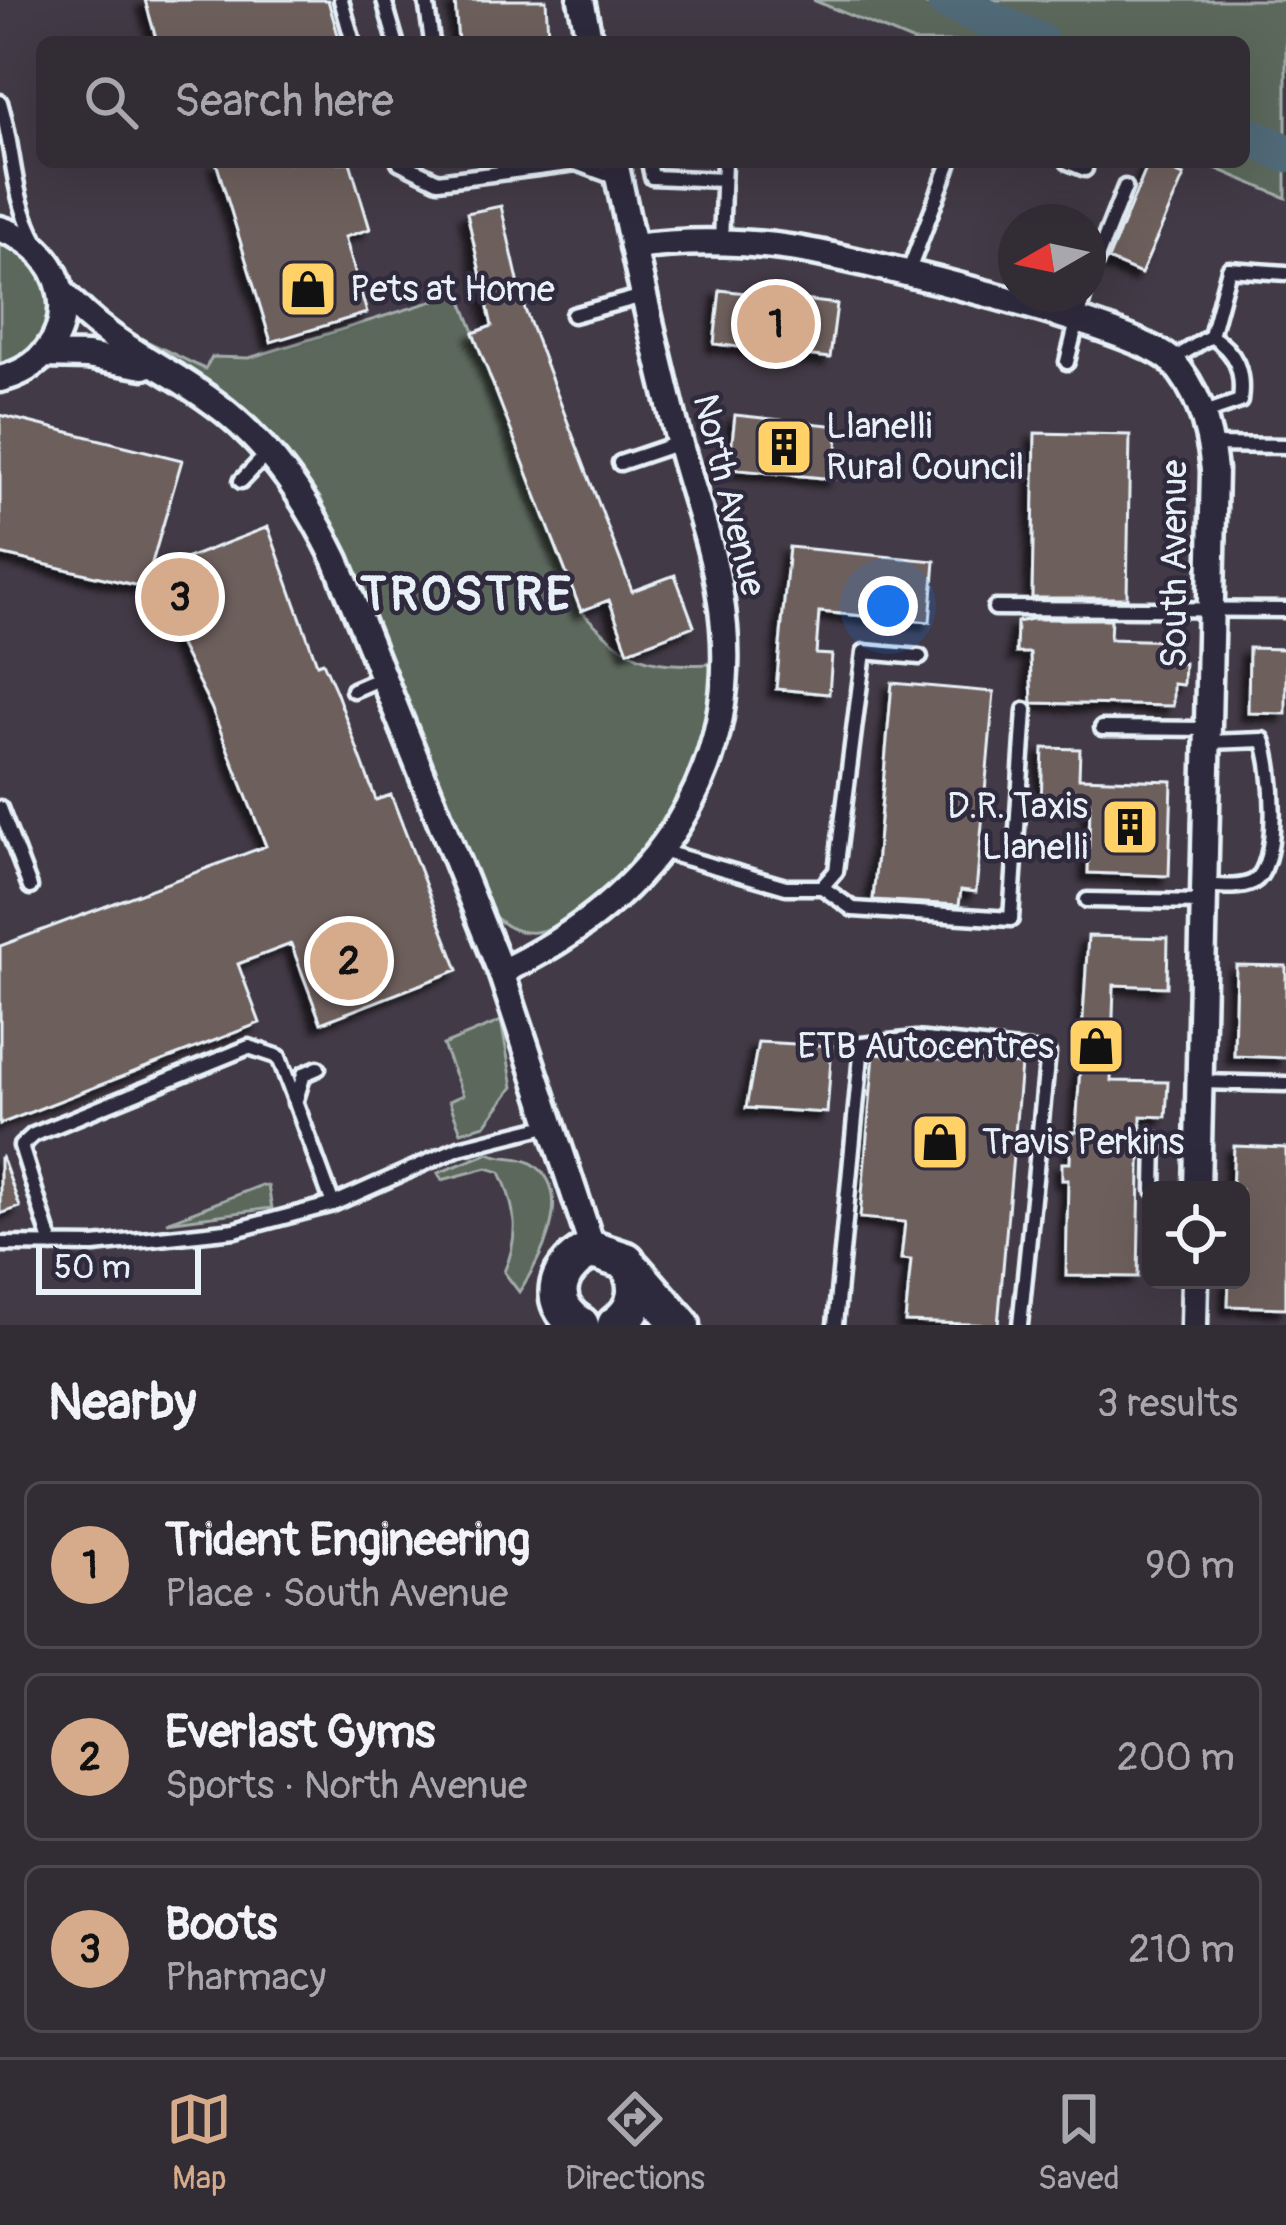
<!DOCTYPE html>
<meta charset="utf-8">
<style>
:root{--surface:#322c34;--page:#3d3840;--text:#f1f3f6;--muted:#a8a7ac;--line:#4d484f;--accent:#d6ab8b}
body{margin:0;font-family:Pangolin,sans-serif;background:var(--page);color:var(--text)}
.controls{position:absolute;right:36px;bottom:36px;display:grid;overflow:hidden;border-radius:18px;box-shadow:0 12px 48px #0002}
.controls button{width:108px;height:108px;display:grid;place-items:center;padding:0;border:0;border-bottom:3px solid var(--line);background:var(--surface);color:var(--text);font:60px sans-serif}
.compass{position:absolute;left:998px;top:204px;width:108px;height:108px;border-radius:50%;background:var(--surface);box-shadow:0 12px 48px #0002;rotate:261deg}
.scale{position:absolute;left:36px;bottom:30px;width:165px;box-sizing:border-box;padding-left:12px;border:6px solid #e8f1f8;border-top:0;font-size:33px;line-height:42px;white-space:nowrap;color:#e8f1f8;-webkit-text-stroke:9px #2f2a3d;paint-order:stroke}
.you{position:absolute;left:888px;top:606px;width:42px;height:42px;margin:-30px;border:9px solid #fff;border-radius:50%;background:#1a73e8;box-shadow:0 0 0 18px #1a73e833}
.badge{display:grid;place-items:center;width:78px;height:78px;border-radius:50%;background:var(--accent);color:#111;font-size:39px;font-weight:700}
.pin{position:absolute;translate:-50% -50%;border:6px solid #fff;box-shadow:0 3px 12px #0006}
.list{margin:0;padding:0;list-style:none}
h2{display:flex;justify-content:space-between;align-items:center;height:156px;margin:0;padding:0 48px;font-size:51px}
h2 small{font-size:39px;font-weight:400;color:var(--muted)}
.list li{display:grid;grid-template-columns:78px 1fr auto;gap:36px;align-items:center;box-sizing:border-box;height:168px;margin:0 24px 24px;padding:0 24px;border:3px solid var(--line);border-radius:18px}
.list b{display:block;font-size:45px;white-space:nowrap}
.list p{margin:0;font-size:39px;white-space:nowrap;color:var(--muted)}
.list em{font-size:39px;font-style:normal;color:var(--muted)}
.icon{flex:none;width:66px;height:66px;fill:none;stroke:currentColor;stroke-width:2;stroke-linecap:round;stroke-linejoin:round}
.map{position:relative;flex:none;width:1286px;height:1325px;overflow:hidden}
.search{position:absolute;background:var(--surface);box-shadow:0 12px 48px #0002;left:36px;right:36px;top:36px;height:132px;display:flex;align-items:center;gap:30px;box-sizing:border-box;padding:0 42px;border-radius:18px;color:var(--muted);font-size:45px}
.sheet{height:732px;background:var(--surface)}
nav{display:flex;justify-content:space-around;align-items:center;box-sizing:border-box;height:168px;border-top:3px solid var(--line);background:var(--surface);font-size:33px;color:var(--muted)}
nav a{display:grid;justify-items:center;gap:6px}
nav .on{color:var(--accent)}
.map>svg:first-child{display:block}
</style>
<div class="map">
<svg width="1286" height="1325" viewBox="0 0 1286 1325">
<defs>
<filter id="shadow"><feDropShadow dx="-7" dy="7" stdDeviation="3" flood-color="#0009"/></filter>
</defs>
<rect width="100%" height="100%" fill="#423a46"/>
<filter id="ink" filterUnits="userSpaceOnUse"><feTurbulence type="fractalNoise" baseFrequency=".00833" numOctaves="2"/><feDisplacementMap in="SourceGraphic" scale="24" xChannelSelector="R" yChannelSelector="G"/><feConvolveMatrix kernelMatrix="1 2 1 2 8 2 1 2 1" color-interpolation-filters="sRGB"/></filter>
<g filter="url(#ink)">
<path fill="#5c675c" stroke="#a2acaa" stroke-width="3" d="M 813,0 L 915,0 L 1010,42 L 914,42 Z
M 959,0 L 1286,0 L 1286,148 L 1244,129 L 1244,42 L 1052,42 Z
M 1244,145 L 1286,164 L 1286,198 L 1201,162 L 1244,162 Z
M 0,242 C 61,269 69,342 0,365 Z
M 459,293 L 581,611 C 628,659 643,667 711,664 C 719,759 652,865 575,915 C 545,934 521,942 493,915 L 321,499 C 268,428 213,382 132,345 L 136,336 L 205,369 L 212,357 L 249,358 Z
M 501,1021 L 513,1087 L 485,1125 L 461,1132 L 449,1101 L 463,1095 L 443,1045 Z
M 489,1153 C 502,1160 518,1155 533,1164 C 577,1193 540,1260 519,1292 L 504,1272 C 520,1236 516,1207 500,1172 L 487,1168 L 442,1180 L 438,1173 Z
M 262,1185 L 268,1186 L 272,1208 L 167,1222 Z"/>
<g fill="none" stroke-linecap="round" stroke-linejoin="round">
<path stroke="#516a78" stroke-width="39" d="M 946,0 L 1039,42
M 1244,134 L 1286,153"/>
</g>
<path fill="#6d5e5b" stroke="#e8f1f8" stroke-width="3" filter="url(#shadow)" d="M 145,0 L 328,0 L 340,42 L 157,42 Z
M 455,0 L 546,0 L 548,35 L 516,37 L 516,42 L 458,42 Z
M 216,162 L 350,162 L 370,229 L 345,237 L 367,313 L 271,342 Z
M 1149,162 L 1184,176 L 1141,274 L 1108,260 Z
M 501,206 L 524,307 L 632,591 L 675,575 L 694,626 L 628,651 L 609,600 L 581,611 L 473,333 L 492,326 L 467,213 Z
M 720,290 L 837,304 L 830,358 L 714,344 Z
M 0,415 L 182,460 L 149,573 L 268,527 L 317,664 L 323,662 L 336,691 L 376,800 L 391,795 L 458,970 L 321,1023 L 291,944 L 238,964 L 260,1023 L 0,1124 L 0,946 L 266,846 L 211,707 L 152,589 L 0,554 Z
M 735,415 L 839,426 L 834,479 L 729,469 Z
M 1035,433 L 1130,435 L 1127,598 L 1032,598 Z
M 789,547 L 935,561 L 930,622 L 819,612 L 816,654 L 832,655 L 829,694 L 776,689 Z
M 1032,619 L 1111,619 L 1110,639 L 1174,641 L 1173,663 L 1184,663 L 1183,685 L 1173,684 L 1173,706 L 1032,703 L 1030,653 L 1016,653 L 1017,622 Z
M 1249,648 L 1286,649 L 1286,714 L 1248,713 Z
M 892,683 L 994,692 L 976,892 L 961,890 L 959,905 L 873,900 Z
M 1043,748 L 1080,749 L 1079,778 L 1172,781 L 1169,876 L 1088,873 L 1090,805 L 1041,804 Z
M 1088,936 L 1168,938 L 1167,987 L 1114,985 L 1111,1081 L 1168,1082 L 1166,1117 L 1141,1116 L 1138,1277 L 1066,1276 L 1068,1180 L 1062,1180 L 1062,1163 L 1070,1163 L 1071,1132 L 1076,1132 Z
M 1236,965 L 1286,966 L 1286,1058 L 1234,1056 Z
M 758,1042 L 832,1046 L 827,1113 L 746,1108 Z
M 874,1054 L 1021,1065 L 998,1325 L 905,1322 L 911,1260 L 901,1259 L 905,1222 L 860,1218 Z
M 1234,1146 L 1286,1148 L 1286,1308 L 1228,1306 L 1229,1280 L 1241,1280 L 1241,1190 L 1232,1190 Z
M 2,1157 L 20,1207 L 0,1214 L 0,1158 Z"/>
<g fill="none" stroke-linecap="round" stroke-linejoin="round">
<defs>
<path id="lane" d="M 341,0 L 353,42
M 384,0 L 396,42
M 426,0 L 432,42
M 0,102 C 16,155 10,193 38,244
M 399,162 L 438,181 L 576,163 L 617,178
M 649,162 L 652,177 L 723,180
M 1068,162 L 1085,169
M 721,244 L 724,162
M 908,273 L 950,162
M 1088,281 L 1125,187
M 573,315 L 643,296
M 1211,336 L 1229,269 L 1286,273
M 1172,360 L 1211,336 C 1236,352 1244,371 1240,401 L 1205,413
M 1067,362 L 1084,294
M 1211,445 L 1286,446
M 620,463 L 679,443
M 241,481 L 269,452
M 995,608 L 1286,610
M 353,690 L 383,677
M 1102,728 L 1208,729
M 0,808 L 30,887
M 661,851 L 786,887 L 822,887 L 853,909 L 1011,919 L 1025,710
M 1204,885 C 1219,886 1239,889 1253,882 C 1281,866 1274,766 1263,740 L 1209,742
M 822,887 L 836,871 L 864,652 L 920,657
M 1087,900 L 1204,902
M 1200,1082 L 1286,1084
M 295,1103 L 304,1074 L 318,1068
M 1154,1190 L 1155,1140
M 0,1244 L 94,1245 L 235,1230 L 333,1204 L 459,1148 L 555,1124
M 52,1245 L 21,1146 L 33,1135 L 249,1047 L 279,1057 L 333,1204
M 835,1325 L 862,1045 L 916,1039 L 1048,1053 L 1020,1325"/>
<path id="street" d="M 581,0 L 590,42
M 0,229 C 81,253 85,359 0,379
M 633,247 C 686,240 744,241 797,249 C 858,259 1137,326 1172,361 C 1200,391 1210,431 1214,470 L 1197,1190
M 62,292 C 116,352 168,365 226,412 C 276,453 308,503 336,560 L 501,972 L 593,1250
M 43,355 L 87,356 L 144,366
M 501,972 C 654,900 749,771 720,595 C 712,542 691,489 678,437 C 655,346 634,254 615,162
M 1194,1325 L 1195,1280"/>
<path id="secondary" d="M 632,1269 L 681,1325
M 580,1325 C 543,1303 558,1263 593,1250 L 626,1261 C 642,1283 639,1309 616,1325"/>
</defs>
<use href="#lane" stroke="#e8f1f8" stroke-width="21"/>
<use href="#street" stroke="#e8f1f8" stroke-width="33"/>
<use href="#secondary" stroke="#e8f1f8" stroke-width="45"/>
<use href="#lane" stroke="#2f2a3d" stroke-width="12"/>
<use href="#street" stroke="#2f2a3d" stroke-width="24"/>
<use href="#secondary" stroke="#2f2a3d" stroke-width="36"/>
</g>
</g>
<defs>
<symbol id="shop-square" viewBox="-11 -11 22 22"><rect x="-9" y="-9" width="18" height="18" rx="4" fill="#ffd166" stroke="#2f2a3d"/><path d="M-5-2.5h2.3a2.7 3.5 0 0 1 5.4 0H5L5.5 6h-11ZM-1.5-2.5h3a1.5 2.3 0 0 0-3 0Z" fill="#111"/></symbol>
<symbol id="building-square" viewBox="-11 -11 22 22"><rect x="-9" y="-9" width="18" height="18" rx="4" fill="#ffd166" stroke="#2f2a3d"/><path d="M-4-6H4V6H1V3H-1V6H-4ZM-2.5-4.3h1.7v1.8h-1.7ZM.8-4.3h1.7v1.8H.8ZM-2.5-1h1.7V.8h-1.7ZM.8-1h1.7V.8H.8Z" fill="#111"/></symbol>
</defs>
<g fill-rule="evenodd">
<use href="#shop-square" x="275" y="256" width="66" height="66"/>
<use href="#building-square" x="751" y="414" width="66" height="66"/>
<use href="#building-square" x="1097" y="794" width="66" height="66"/>
<use href="#shop-square" x="1063" y="1013" width="66" height="66"/>
<use href="#shop-square" x="907" y="1109" width="66" height="66"/>
</g>
<g text-anchor="middle" dominant-baseline="central" stroke-width="9" stroke-linejoin="round" paint-order="stroke">
<g font-size="36" fill="#e8f1f8" stroke="#2f2a3d" text-anchor="start">
<text x="350" y="289">Pets at Home</text>
<text x="826" y="426">Llanelli<tspan x="826" dy="41">Rural Council</tspan></text>
<text x="1088" y="806" text-anchor="end">D.R. Taxis<tspan x="1088" dy="41">Llanelli</tspan></text>
<text x="1054" y="1046" text-anchor="end">ETB Autocentres</text>
<text x="982" y="1142">Travis Perkins</text>
</g>
<g font-size="36" fill="#e8f1f8" stroke="#2f2a3d">
<text transform="translate(729 495) rotate(76)">North Avenue</text>
<text transform="translate(1174 564) rotate(-90)">South Avenue</text>
</g>
<g font-size="48" font-weight="bold" letter-spacing="3" fill="#e8f1f8" stroke="#2f2a3d">
<text x="467" y="595">TROSTRE</text>
</g>
</g>
</svg>
<div class="controls">
<button><svg class="icon" aria-label="locate" viewBox="0 0 24 24"><circle cx="12" cy="12" r="6"/><path d="M12 2v4M12 18v4M2 12h4M18 12h4"/></svg></button>
</div>
<svg class="compass" viewBox="-18 -18 36 36"><path d="M0-13l5 13h-10z" fill="#e53935"/><path d="M0 13l5-13h-10z" fill="#a8a7ac"/></svg>
<div class="scale">50 m</div>
<div class="you"></div>
<div class="pin badge" style="left:776px;top:324px">1</div>
<div class="pin badge" style="left:349px;top:961px">2</div>
<div class="pin badge" style="left:180px;top:597px">3</div>
<div class="search"><svg class="icon" aria-label="search" viewBox="0 0 24 24"><circle cx="10" cy="10" r="6"/><path d="M15 15l6 6"/></svg>Search here</div>
</div>
<section class="sheet">
<h2>Nearby<small>3 results</small></h2>
<ul class="list">
<li><span class="badge">1</span><div><b>Trident Engineering</b><p>Place · South Avenue</p></div><em>90 m</em></li>
<li><span class="badge">2</span><div><b>Everlast Gyms</b><p>Sports · North Avenue</p></div><em>200 m</em></li>
<li><span class="badge">3</span><div><b>Boots</b><p>Pharmacy</p></div><em>210 m</em></li>
</ul>
</section>
<nav>
<a class="on"><svg class="icon" aria-label="map" viewBox="0 0 24 24"><path d="M3 6l6-2 6 2 6-2v14l-6 2-6-2-6 2zM9 4v14M15 6v14"/></svg>Map</a>
<a><svg class="icon" aria-label="directions" viewBox="0 0 24 24"><path d="M12 3l9 9-9 9-9-9zM9 14v-3h6M13 9l2 2-2 2"/></svg>Directions</a>
<a><svg class="icon" aria-label="saved" viewBox="0 0 24 24"><path d="M7 4h10v16l-5-4-5 4z"/></svg>Saved</a>
</nav>
